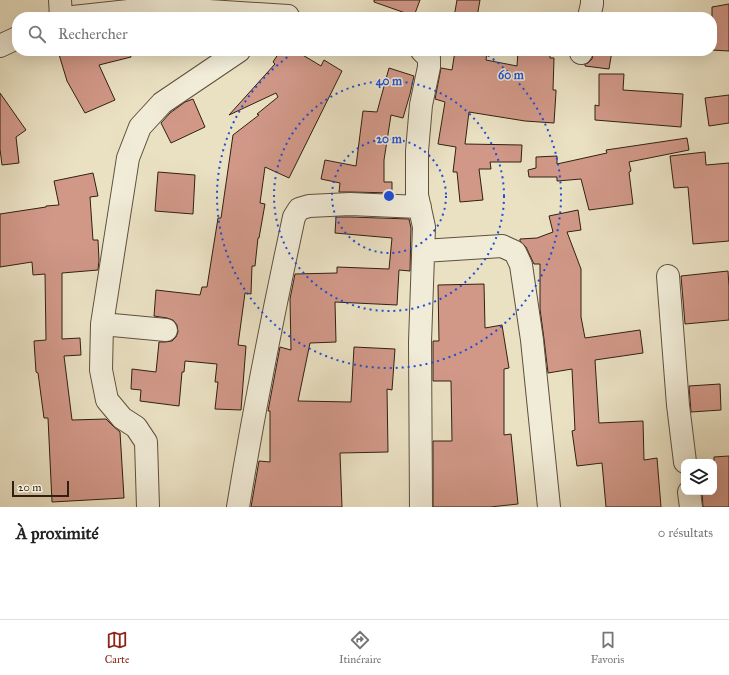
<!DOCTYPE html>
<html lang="fr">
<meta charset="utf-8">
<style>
:root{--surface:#fff;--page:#f6f6f6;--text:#222;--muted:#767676;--line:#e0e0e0;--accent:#8f2418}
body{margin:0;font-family:"IM FELL Great Primer",serif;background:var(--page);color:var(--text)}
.controls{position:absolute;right:12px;bottom:12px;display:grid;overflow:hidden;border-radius:8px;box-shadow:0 4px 16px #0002}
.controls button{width:36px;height:36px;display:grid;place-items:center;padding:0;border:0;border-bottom:1px solid var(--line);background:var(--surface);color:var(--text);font:20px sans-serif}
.scale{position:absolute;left:12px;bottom:10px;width:57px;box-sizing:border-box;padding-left:4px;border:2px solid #312012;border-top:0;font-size:11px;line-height:14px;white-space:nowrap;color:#312012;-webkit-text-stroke:3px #f1ecd8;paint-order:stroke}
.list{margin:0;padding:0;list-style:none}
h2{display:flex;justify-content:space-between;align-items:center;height:52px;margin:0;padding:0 16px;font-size:17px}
h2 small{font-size:13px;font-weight:400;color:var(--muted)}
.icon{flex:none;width:22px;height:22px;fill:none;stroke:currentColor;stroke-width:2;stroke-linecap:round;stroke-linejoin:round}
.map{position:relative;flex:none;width:729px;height:507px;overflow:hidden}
.search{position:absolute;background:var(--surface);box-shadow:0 4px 16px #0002;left:12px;right:12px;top:12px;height:44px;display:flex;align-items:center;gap:10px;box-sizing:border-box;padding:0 14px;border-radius:16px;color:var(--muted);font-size:15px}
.sheet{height:112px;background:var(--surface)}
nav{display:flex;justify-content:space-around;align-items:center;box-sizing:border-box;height:56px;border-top:1px solid var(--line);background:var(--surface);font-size:11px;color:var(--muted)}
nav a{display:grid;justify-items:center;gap:2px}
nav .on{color:var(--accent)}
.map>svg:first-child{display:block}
</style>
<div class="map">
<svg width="729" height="507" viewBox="0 0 729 507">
<rect width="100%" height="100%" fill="#eae1c3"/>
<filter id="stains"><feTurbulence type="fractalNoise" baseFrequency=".005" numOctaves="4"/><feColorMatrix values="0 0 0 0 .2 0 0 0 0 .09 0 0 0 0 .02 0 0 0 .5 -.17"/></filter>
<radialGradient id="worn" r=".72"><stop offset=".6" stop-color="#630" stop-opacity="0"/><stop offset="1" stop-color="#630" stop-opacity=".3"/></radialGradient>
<path fill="#d19888" stroke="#312012" d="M 374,0 L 420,0 L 414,16 L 374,2 Z
M 457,0 L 480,0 L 477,17 L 454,17 Z
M 729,4 L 729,51 L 712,50 L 712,7 Z
M 58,51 L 130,51 L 131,57 L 99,65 L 115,100 L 85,113 L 67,81 Z
M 280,51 L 296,51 L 321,66 L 324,60 L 342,71 L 289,178 L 265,167 L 260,203 L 265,204 L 259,238 L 258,238 L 255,266 L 252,266 L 251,294 L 245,293 L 238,345 L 246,346 L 241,410 L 215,409 L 218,382 L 215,382 L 217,364 L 185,361 L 184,372 L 182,372 L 179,406 L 140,401 L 141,390 L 131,389 L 132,369 L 156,372 L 159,342 L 165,342 L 172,341 L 176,337 L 178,332 L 177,325 L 173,320 L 167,318 L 154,316 L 156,290 L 200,295 L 202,287 L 207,287 L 218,218 L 221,218 L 233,135 L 259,115 L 257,114 L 278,97 L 276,93 L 229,115 L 275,64 L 273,62 Z
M 455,51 L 487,51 L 486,60 L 517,66 L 518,51 L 550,51 L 550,58 L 554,58 L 553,90 L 556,90 L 556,92 L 554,123 L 525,121 L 469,112 L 465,144 L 522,145 L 521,162 L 490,162 L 491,169 L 479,169 L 483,200 L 460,202 L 457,172 L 453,172 L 456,147 L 438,144 L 445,102 L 435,99 L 441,68 L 452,70 Z
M 594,51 L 612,51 L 609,69 L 585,66 L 585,64 L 588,63 L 592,59 Z
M 389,68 L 414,76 L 410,94 L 403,118 L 391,115 L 384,160 L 384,182 L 392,182 L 392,193 L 351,192 L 339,192 L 340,183 L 321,179 L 325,160 L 356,166 L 363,111 L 377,112 Z
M 599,74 L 624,74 L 623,90 L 683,94 L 681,127 L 595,120 L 595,105 L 599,106 Z
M 0,93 L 26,130 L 16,137 L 19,163 L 2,165 L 0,149 Z
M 729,95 L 729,123 L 709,126 L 705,98 Z
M 193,99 L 205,127 L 171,143 L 161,123 L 170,113 L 185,102 Z
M 687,138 L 689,150 L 629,162 L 631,171 L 629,172 L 633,204 L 589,210 L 581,179 L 557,181 L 557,177 L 529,177 L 528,170 L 536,168 L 536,157 L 557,156 L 557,164 L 607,153 L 606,150 Z
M 705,152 L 706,165 L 729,163 L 729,241 L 693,244 L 688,187 L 674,188 L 670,156 Z
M 158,172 L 195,175 L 193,214 L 155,211 Z
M 93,173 L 98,196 L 90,197 L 93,240 L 98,240 L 99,260 L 98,270 L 62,273 L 62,339 L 80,338 L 81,355 L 64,356 L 72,420 L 106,419 L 113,426 L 120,432 L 124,498 L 52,502 L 48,418 L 44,418 L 38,373 L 36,372 L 34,341 L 46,340 L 45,274 L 33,275 L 32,262 L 0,267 L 0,214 L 46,207 L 46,206 L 59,205 L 54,181 Z
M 578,210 L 581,230 L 567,232 L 581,269 L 581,317 L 585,338 L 640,330 L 643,353 L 595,360 L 599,423 L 643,421 L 644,460 L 657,458 L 661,507 L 606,507 L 602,463 L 577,466 L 572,431 L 575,430 L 572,369 L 548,373 L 544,339 L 540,309 L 540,264 L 534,264 L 526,247 L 520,241 L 520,239 L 537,238 L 553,232 L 549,216 Z
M 336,217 L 350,217 L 409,219 L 411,228 L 410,271 L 399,270 L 397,305 L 335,302 L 336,342 L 310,343 L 298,401 L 351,402 L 354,347 L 395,349 L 392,390 L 387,389 L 388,452 L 340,453 L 342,507 L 251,507 L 259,461 L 270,462 L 270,411 L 268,411 L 280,347 L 291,350 L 290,299 L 295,274 L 337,273 L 337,267 L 389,269 L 392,238 L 335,233 Z
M 728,271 L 729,287 L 729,320 L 685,324 L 681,276 Z
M 484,284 L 485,328 L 502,325 L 509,368 L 504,369 L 504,435 L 511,434 L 518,504 L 490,507 L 433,507 L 433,441 L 452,441 L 451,381 L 433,381 L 433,341 L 439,341 L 438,285 Z
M 720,384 L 721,410 L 691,412 L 689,386 Z
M 729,456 L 729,507 L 703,507 L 702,492 L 714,492 L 714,457 Z"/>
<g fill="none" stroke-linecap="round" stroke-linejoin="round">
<defs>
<path id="minor" d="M 60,0 L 61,17
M 73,17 L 137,10 L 193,10 L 288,16 L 287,17
M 589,17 L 592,4 L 592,0
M 0,46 L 17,38
M 581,53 L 582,51
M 423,251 L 502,246 L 515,252 L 521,265 L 532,340 L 549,507
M 668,276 L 678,405 L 685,462
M 102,324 L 166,330
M 689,492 L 691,507
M 148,507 L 146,442 L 136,427 L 122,418 L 107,400 L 101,370 L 102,324 L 128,158 L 140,127 L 162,103 L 239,51
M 238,507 C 254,410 273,314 294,217 L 299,209 L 309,206 L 350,204 L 420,207
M 421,507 L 420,342 L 424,227 L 417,195 L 417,151 L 421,105 L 429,67 L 429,58 L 422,51"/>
</defs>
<use href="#minor" stroke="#5f503e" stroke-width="24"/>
<use href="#minor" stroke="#f1ecd8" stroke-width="22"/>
</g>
<g fill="none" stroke="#1d4ed8" stroke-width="2" stroke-dasharray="2 4">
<circle cx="389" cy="196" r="57"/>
<circle cx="389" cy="196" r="115"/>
<path d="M483 52A172 172 0 1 1 295 52"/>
</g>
<circle cx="389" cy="196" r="6" fill="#1d4ed8" stroke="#f1ecd8" stroke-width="2"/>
<g font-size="12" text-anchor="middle" font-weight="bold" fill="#1d4ed8" stroke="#f1ecd8" stroke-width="3" stroke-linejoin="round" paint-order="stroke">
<text x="511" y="79">60 m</text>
<text x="389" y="85">40 m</text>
<text x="389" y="143">20 m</text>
</g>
<rect width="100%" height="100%" filter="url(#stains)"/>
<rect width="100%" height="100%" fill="url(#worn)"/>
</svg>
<div class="controls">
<button><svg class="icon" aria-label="layers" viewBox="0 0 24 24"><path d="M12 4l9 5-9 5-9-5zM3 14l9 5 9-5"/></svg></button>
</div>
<div class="scale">20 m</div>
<div class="search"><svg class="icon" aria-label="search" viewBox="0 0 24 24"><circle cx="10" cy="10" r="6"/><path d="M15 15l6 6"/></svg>Rechercher</div>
</div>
<section class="sheet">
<h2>À proximité<small>0 résultats</small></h2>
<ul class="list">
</ul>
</section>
<nav>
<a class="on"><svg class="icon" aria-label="map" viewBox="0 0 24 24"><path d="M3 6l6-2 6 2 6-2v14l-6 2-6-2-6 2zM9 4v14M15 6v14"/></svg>Carte</a>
<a><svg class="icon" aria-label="directions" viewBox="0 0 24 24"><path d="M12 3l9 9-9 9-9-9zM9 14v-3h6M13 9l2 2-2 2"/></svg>Itinéraire</a>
<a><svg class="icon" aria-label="saved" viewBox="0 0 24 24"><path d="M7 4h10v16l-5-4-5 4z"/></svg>Favoris</a>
</nav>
